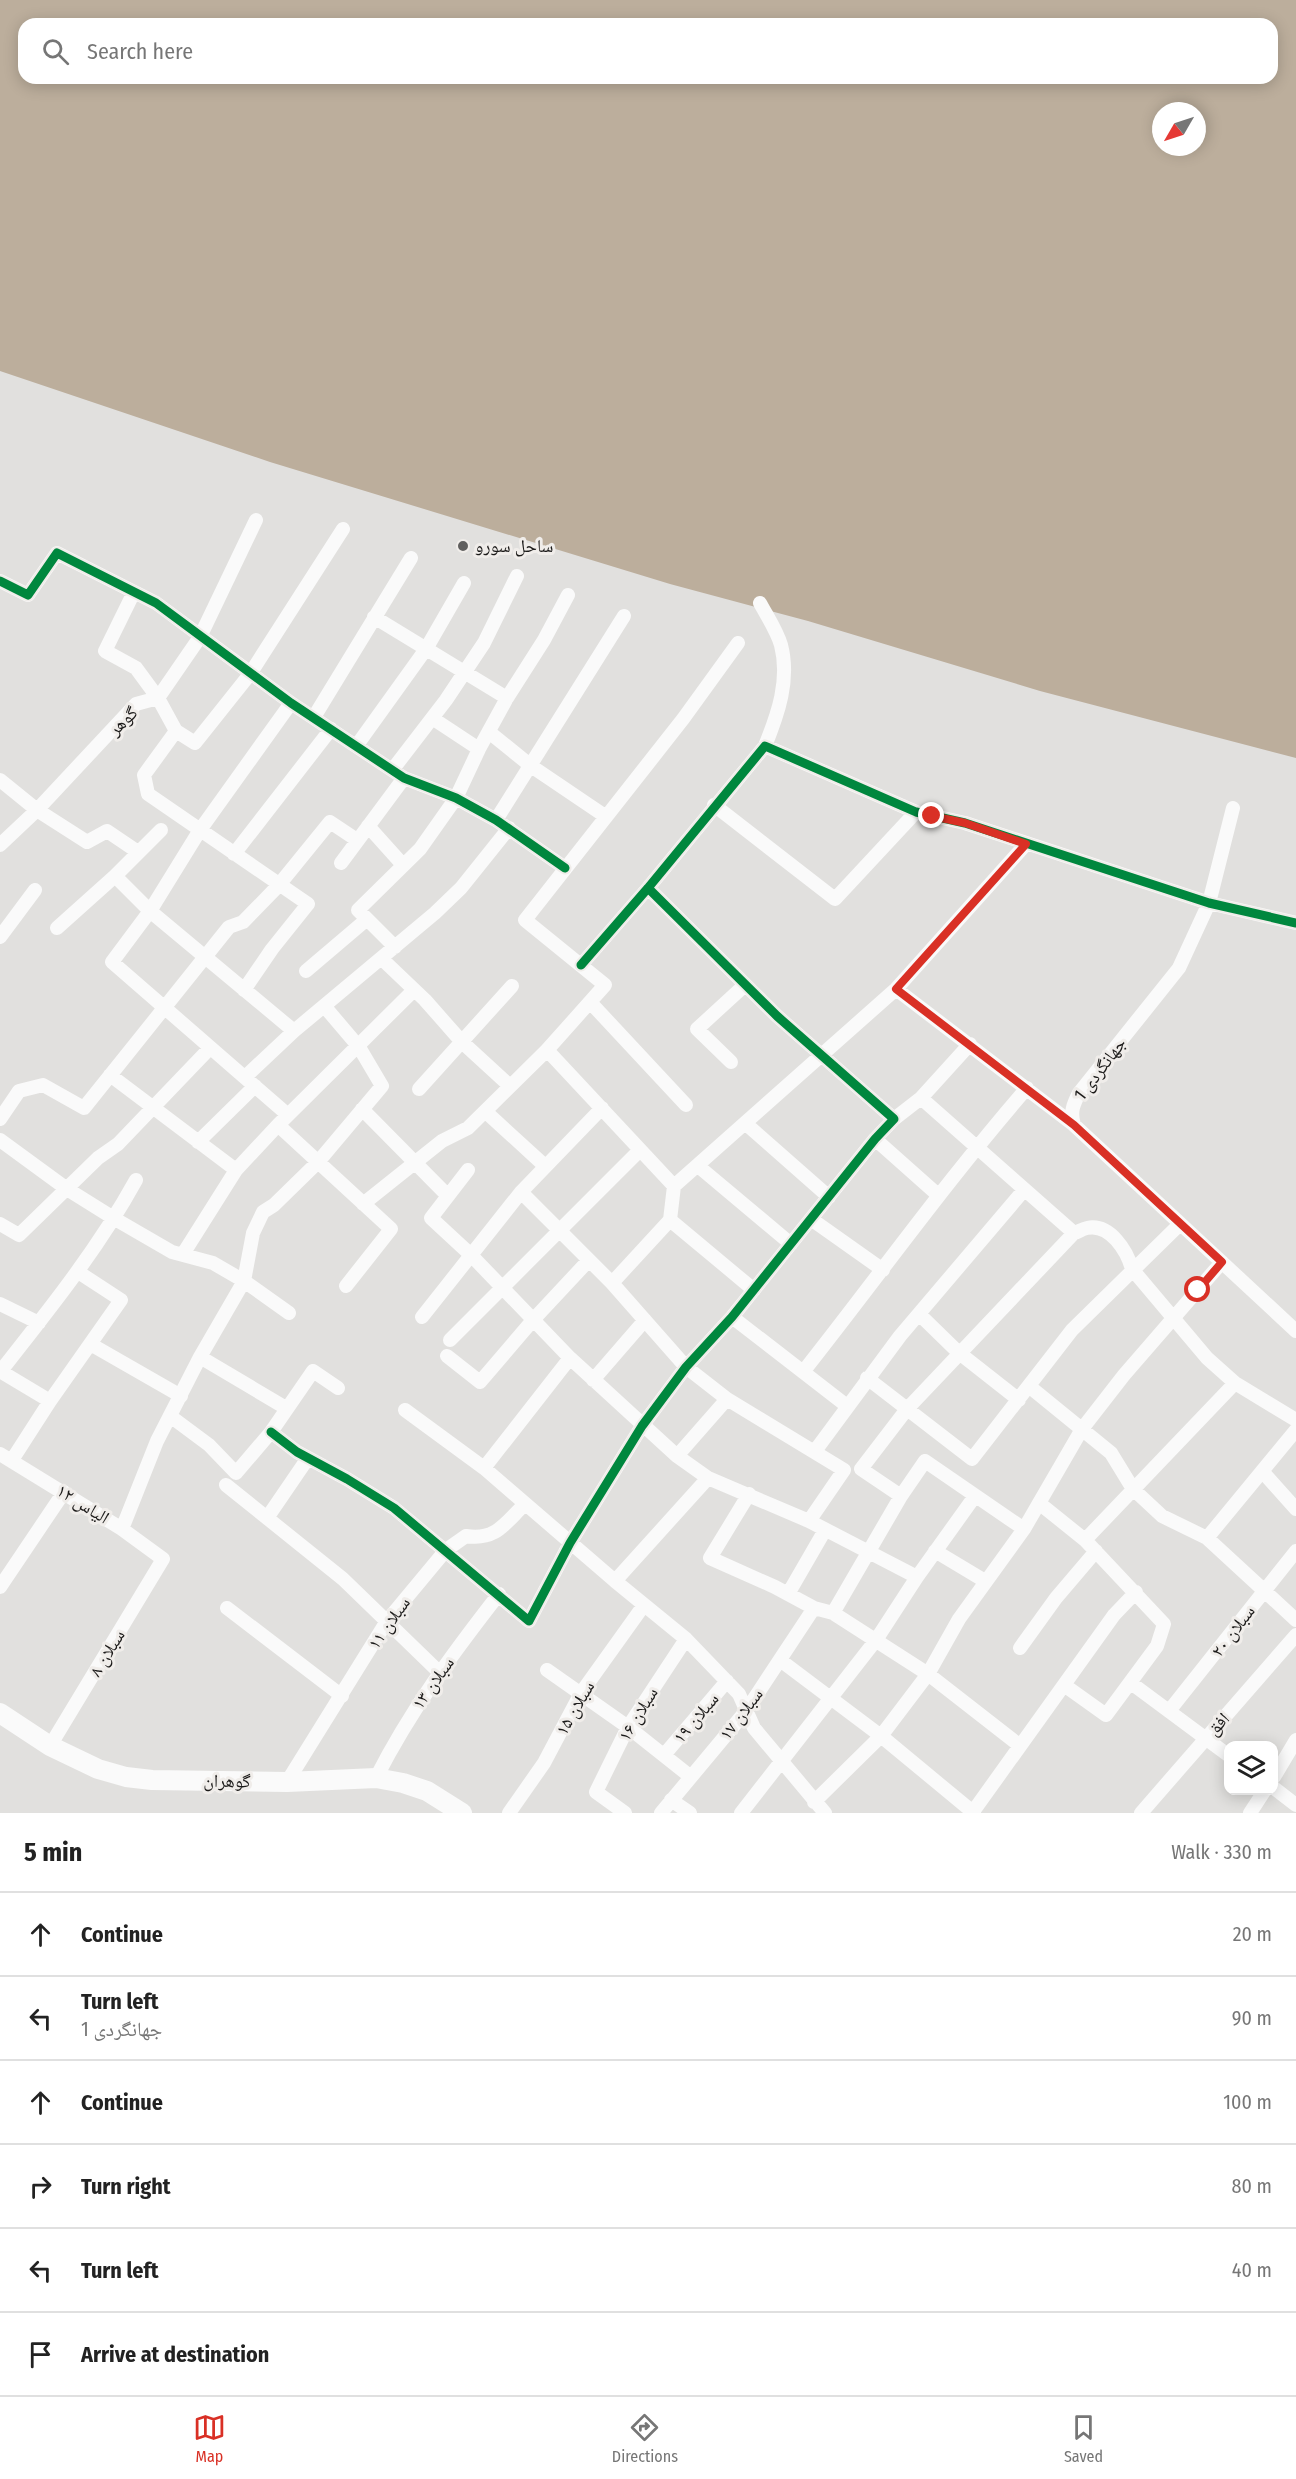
<!DOCTYPE html>
<meta charset="utf-8">
<style>
:root{--surface:#fff;--page:#f6f6f6;--text:#222;--muted:#767676;--line:#e0e0e0;--accent:#d93025}
body{margin:0;font-family:"Fira Sans Condensed","Noto Naskh Arabic",sans-serif;background:var(--page);color:var(--text)}
.controls{position:absolute;right:18px;bottom:18px;display:grid;overflow:hidden;border-radius:12px;box-shadow:0 3px 15px #0003}
.controls button{width:54px;height:54px;display:grid;place-items:center;padding:0;border:0;border-bottom:2px solid var(--line);background:var(--surface);color:var(--text);font:30px sans-serif}
.compass{position:absolute;left:1152px;top:102px;width:54px;height:54px;border-radius:50%;background:var(--surface);box-shadow:0 3px 15px #0003;rotate:231deg}
.stop{position:absolute;width:18px;height:18px;margin:-14px;border:4px solid #d93025;border-radius:50%;background:#fff}
.stop.end{background:#d93025;border-color:#fff;box-shadow:0 2px 6px #0008}
.list{margin:0;padding:0;list-style:none}
h2{display:flex;justify-content:space-between;align-items:center;height:78px;margin:0;padding:0 24px;font-size:26px}
h2 small{font-size:20px;font-weight:400;color:var(--muted)}
.list li{display:grid;grid-template-columns:39px 1fr auto;gap:18px;align-items:center;box-sizing:border-box;height:84px;padding:0 24px;border-top:2px solid var(--line)}
.list b{display:block;font-size:22px;white-space:nowrap}
.list p{margin:0;font-size:20px;white-space:nowrap;color:var(--muted)}
.list em{font-size:20px;font-style:normal;color:var(--muted)}
.icon{flex:none;width:33px;height:33px;fill:none;stroke:currentColor;stroke-width:2;stroke-linecap:round;stroke-linejoin:round}
.map{position:relative;flex:none;width:1296px;height:1813px;overflow:hidden}
.search{position:absolute;background:var(--surface);box-shadow:0 3px 15px #0003;left:18px;right:18px;top:18px;height:66px;display:flex;align-items:center;gap:15px;box-sizing:border-box;padding:0 21px;border-radius:18px;color:var(--muted);font-size:22px}
.sheet{height:582px;background:var(--surface)}
nav{display:flex;justify-content:space-around;align-items:center;box-sizing:border-box;height:84px;border-top:2px solid var(--line);background:var(--surface);font-size:16px;color:var(--muted)}
nav a{display:grid;justify-items:center;gap:3px}
nav .on{color:var(--accent)}
.map>svg:first-child{display:block}
</style>
<div class="map">
<svg width="1296" height="1813" viewBox="0 0 1296 1813">
<rect width="100%" height="100%" fill="#e1e0de"/>
<path fill="#bcae9c" fill-rule="evenodd" d="M 0,0 L 1296,0 L 1296,758 L 1040,691 L 808,621 L 670,584 L 270,462 L 0,371 ZM 24,24 L 1272,24 L 1272,78 L 24,78 ZM 1161,111 L 1197,111 L 1197,147 L 1161,147 Z"/>
<g fill="none" stroke-linecap="round" stroke-linejoin="round">
<path stroke="#fafafa" stroke-width="14" d="M 0,581 L 28,595 L 57,553 L 156,603 L 291,703 L 404,778 L 456,798 L 496,820 L 565,868
M 134,592 L 105,651 L 136,668 L 158,698 L 176,731 L 195,743 L 250,674 L 343,529
M 760,603 C 767,616 777,631 781,645 C 790,680 778,714 765,746
M 374,617 L 507,698
M 314,717 L 411,558
M 432,718 L 479,749
M 176,731 L 144,775 L 148,794 L 308,904 L 272,949 L 244,990
M 489,732 L 531,766 L 605,816
M 357,745 L 426,649 L 464,583
M 393,769 L 446,700 L 484,643 L 517,576
M 0,780 L 37,810 L 87,842 L 107,831 L 138,852
M 714,805 L 835,899 L 916,812
M 1233,808 L 1209,903 L 1179,968 L 1079,1093 C 1073,1105 1070,1112 1074,1125 L 1296,1331
M 496,820 L 624,616
M 368,826 L 403,865
M 0,845 L 37,810 L 136,704 L 158,698 L 200,637 L 256,520
M 234,854 L 331,729
M 341,863 L 404,778
M 115,876 L 150,911 L 294,1031
M 57,928 L 115,876 L 161,830
M 0,937 L 35,890
M 395,947 L 358,910 L 420,849 L 456,798 L 479,749 L 507,698 L 544,640 L 568,595
M 382,959 L 425,1000 L 462,1042 L 510,1086
M 581,965 L 648,888 L 765,746 L 916,812 L 965,823 L 1209,903 L 1296,923
M 306,971 L 366,920
M 896,989 L 1074,1125
M 590,1002 L 686,1105
M 731,1062 L 697,1029 L 745,985
M 110,1075 L 236,1170
M 245,1077 L 294,1031 L 435,913 L 461,888 L 509,828
M 419,1089 L 512,986
M 921,1098 L 1074,1233
M 362,1109 L 448,1196
M 486,1112 L 545,1166
M 288,1115 L 112,962 L 150,911 L 200,830 L 291,703
M 0,1119 L 19,1091 L 43,1085 L 84,1108 L 229,927 L 243,922 L 278,886 L 330,822 L 357,840
M 894,1119 L 921,1098 L 970,1044
M 745,1123 L 829,1197
M 278,1125 L 391,1229 L 346,1286
M 875,1139 L 938,1195
M 0,1140 L 67,1189 L 115,1219 L 172,1252 L 213,1263 L 244,1281 L 289,1313
M 198,1142 L 255,1086
M 698,1166 L 791,1244
M 468,1170 L 431,1218 L 471,1255 L 570,1358 L 677,1456 L 708,1478 L 809,1521 L 917,1577
M 674,1186 L 896,989 L 1026,844
M 521,1192 L 612,1283 L 686,1367 L 727,1399 L 844,1470 L 809,1521
M 363,1204 L 442,1141 L 468,1128 L 547,1050
M 811,1219 L 883,1270
M 670,1220 L 754,1290
M 0,1224 L 19,1235 L 98,1158 L 118,1144 L 210,1048
M 183,1254 L 236,1170 L 278,1125 L 414,990
M 612,1283 L 670,1220 L 674,1186 L 547,1050 L 605,985 L 525,920 L 683,719 L 738,643
M 0,1304 L 39,1323
M 919,1314 L 958,1352 L 1019,1400
M 422,1317 L 521,1192 L 602,1108
M 732,1317 L 847,1406
M 450,1340 L 640,1150
M 92,1345 L 181,1396
M 447,1356 L 480,1382 L 533,1320 L 589,1260
M 200,1357 L 286,1408
M 0,1371 L 50,1401
M 0,1372 C 49,1310 98,1249 136,1180
M 803,1372 C 878,1277 948,1179 1027,1088
M 867,1378 L 972,1459 L 1072,1330 L 1180,1224
M 593,1380 L 645,1320
M 1030,1387 L 1111,1453 L 1133,1489 L 1162,1516 L 1207,1538 L 1296,1620
M 405,1410 L 484,1468 L 615,1581 L 686,1639 L 739,1694 L 754,1728 L 825,1813
M 170,1416 L 209,1445 L 236,1473 L 271,1432 L 313,1371 L 338,1388
M 271,1432 L 297,1452 L 347,1479 L 394,1508 L 529,1621 L 570,1543 L 642,1426 L 686,1367 L 732,1317 L 875,1139 L 894,1119 L 777,1016 L 648,888
M 815,1451 L 900,1336 L 1024,1190
M 0,1454 L 122,1529 L 163,1559 L 50,1746
M 677,1456 L 727,1399
M 12,1460 L 50,1401 L 121,1300 L 78,1272
M 484,1468 L 570,1358
M 1262,1471 L 1296,1509
M 226,1485 L 343,1579 L 439,1672
M 749,1494 L 710,1558 L 775,1587 L 814,1608 L 833,1613 L 928,1674 L 1019,1745
M 901,1496 L 861,1469 L 907,1409 L 1074,1233 C 1078,1232 1082,1229 1087,1228 C 1110,1223 1127,1251 1132,1269 L 1207,1358 L 1235,1383 L 1296,1420
M 1039,1503 L 1085,1540 L 1164,1624 L 1157,1646 L 1106,1715 L 1064,1685
M 267,1518 L 308,1458
M 122,1529 L 157,1441 L 200,1357 L 244,1281 L 253,1233 L 263,1212 L 274,1205 L 318,1162 L 382,1086 L 359,1047 L 325,1007
M 1207,1538 L 1296,1430
M 1085,1540 L 1235,1383
M 935,1551 L 985,1581
M 615,1581 L 708,1478
M 0,1587 L 64,1492
M 788,1594 L 825,1530
M 227,1608 L 342,1696
M 833,1613 L 901,1496 L 925,1461 L 1024,1529
M 1020,1648 L 1056,1598 L 1096,1551
M 780,1660 L 881,1736 L 974,1813
M 547,1670 L 628,1727 L 691,1777
M 1131,1683 L 1228,1755
M 1169,1711 L 1296,1551
M 664,1755 L 727,1681
M 1274,1777 L 1296,1740
M 376,1778 C 410,1711 453,1653 499,1594
M 287,1782 L 387,1621 L 446,1550 L 466,1536 C 496,1541 505,1523 525,1504
M 1274,1788 L 1296,1805
M 671,1800 L 690,1813
M 814,1802 L 881,1736 L 928,1674 L 959,1619 L 1024,1529 L 1082,1429 L 1124,1375 L 1222,1262
M 509,1813 L 544,1763 L 581,1693 L 644,1605
M 625,1813 L 596,1792 L 628,1727 L 686,1639
M 661,1813 L 746,1711 L 814,1608
M 741,1813 L 876,1640 L 917,1577 L 975,1496
M 972,1813 L 1114,1615 L 1136,1592
M 1141,1813 L 1296,1635
M 1250,1813 L 1265,1790"/>
<path stroke="#fafafa" stroke-width="20" d="M 0,1713 L 50,1746 L 98,1769 L 126,1777 L 152,1780 L 287,1782 L 376,1778 L 403,1783 L 427,1791 L 462,1813"/>
<defs>
<path id="cycleway" d="M 0,581 L 28,595 L 57,553 L 156,603 L 291,703 L 404,778 L 456,798 L 496,820 L 565,868
M 581,965 L 648,888 L 765,746 L 916,812 L 965,823 L 1209,903 L 1296,923
M 271,1432 L 297,1452 L 347,1479 L 394,1508 L 529,1621 L 570,1543 L 642,1426 L 686,1367 L 732,1317 L 875,1139 L 894,1119 L 777,1016 L 648,888"/>
</defs>
<use href="#cycleway" stroke="#f0edea" stroke-width="13"/>
<use href="#cycleway" stroke="#00873e" stroke-width="9"/>
</g>
<g fill="none" stroke-linecap="round" stroke-linejoin="round">
<path stroke="#d93025" stroke-width="8" d="M 932,816 L 965,823 L 1026,844 L 896,989 L 1074,1125 L 1222,1262 L 1198,1290"/>
</g>
<circle fill="#605f5e" stroke="#f0edea" stroke-width="2" cx="463" cy="546" r="6"/>
<g text-anchor="middle" dominant-baseline="central" stroke-width="6" stroke-linejoin="round" paint-order="stroke">
<g font-size="18" fill="#1b1a19" stroke="#f0edea" text-anchor="start">
<text x="475" y="546">ساحل سورو</text>
</g>
<g font-size="18" fill="#1b1a19" stroke="#f0edea">
<text transform="translate(123 721) rotate(-44)">گوهر</text>
<text transform="translate(1100 1069) rotate(-53)">جهانگردی 1</text>
<text transform="translate(83 1504) rotate(32)">الیاس ۱۲</text>
<text transform="translate(389 1623) rotate(-55)">سبلان ۱۱</text>
<text transform="translate(1233 1631) rotate(-53)">سبلان ۲۰</text>
<text transform="translate(107 1653) rotate(-59)">سبلان ۸</text>
<text transform="translate(433 1683) rotate(-55)">سبلان ۱۳</text>
<text transform="translate(575 1708) rotate(-60)">سبلان ۱۵</text>
<text transform="translate(638 1714) rotate(-59)">سبلان ۱۶</text>
<text transform="translate(741 1714) rotate(-53)">سبلان ۱۷</text>
<text transform="translate(696 1718) rotate(-50)">سبلان ۱۹</text>
<text transform="translate(1218 1724) rotate(-47)">افق</text>
<text transform="translate(227 1781) rotate(1)">گوهران</text>
</g>
</g>
</svg>
<div class="controls">
<button><svg class="icon" aria-label="layers" viewBox="0 0 24 24"><path d="M12 4l9 5-9 5-9-5zM3 14l9 5 9-5"/></svg></button>
</div>
<svg class="compass" viewBox="-18 -18 36 36"><path d="M0-13l5 13h-10z" fill="#e53935"/><path d="M0 13l5-13h-10z" fill="#767676"/></svg>
<div class="stop" style="left:1198px;top:1290px"></div>
<div class="stop end" style="left:932px;top:816px"></div>
<div class="search"><svg class="icon" aria-label="search" viewBox="0 0 24 24"><circle cx="10" cy="10" r="6"/><path d="M15 15l6 6"/></svg>Search here</div>
</div>
<section class="sheet">
<h2>5 min<small>Walk · 330 m</small></h2>
<ul class="list">
<li><svg class="icon" aria-label="ahead" viewBox="0 0 24 24"><path d="M12 20V5M6 11l6-6 6 6"/></svg><div><b>Continue</b></div><em>20 m</em></li>
<li><svg class="icon" aria-label="left" viewBox="0 0 24 24"><path d="M17 20v-9H6M10 6l-5 5 5 5"/></svg><div><b>Turn left</b><p>جهانگردی 1</p></div><em>90 m</em></li>
<li><svg class="icon" aria-label="ahead" viewBox="0 0 24 24"><path d="M12 20V5M6 11l6-6 6 6"/></svg><div><b>Continue</b></div><em>100 m</em></li>
<li><svg class="icon" aria-label="right" viewBox="0 0 24 24"><path d="M7 20v-9h11M14 6l5 5-5 5"/></svg><div><b>Turn right</b></div><em>80 m</em></li>
<li><svg class="icon" aria-label="left" viewBox="0 0 24 24"><path d="M17 20v-9H6M10 6l-5 5 5 5"/></svg><div><b>Turn left</b></div><em>40 m</em></li>
<li><svg class="icon" aria-label="arrive" viewBox="0 0 24 24"><path d="M6 21V4h12l-3 4 3 4H6"/></svg><div><b>Arrive at destination</b></div></li>
</ul>
</section>
<nav>
<a class="on"><svg class="icon" aria-label="map" viewBox="0 0 24 24"><path d="M3 6l6-2 6 2 6-2v14l-6 2-6-2-6 2zM9 4v14M15 6v14"/></svg>Map</a>
<a><svg class="icon" aria-label="directions" viewBox="0 0 24 24"><path d="M12 3l9 9-9 9-9-9zM9 14v-3h6M13 9l2 2-2 2"/></svg>Directions</a>
<a><svg class="icon" aria-label="saved" viewBox="0 0 24 24"><path d="M7 4h10v16l-5-4-5 4z"/></svg>Saved</a>
</nav>
